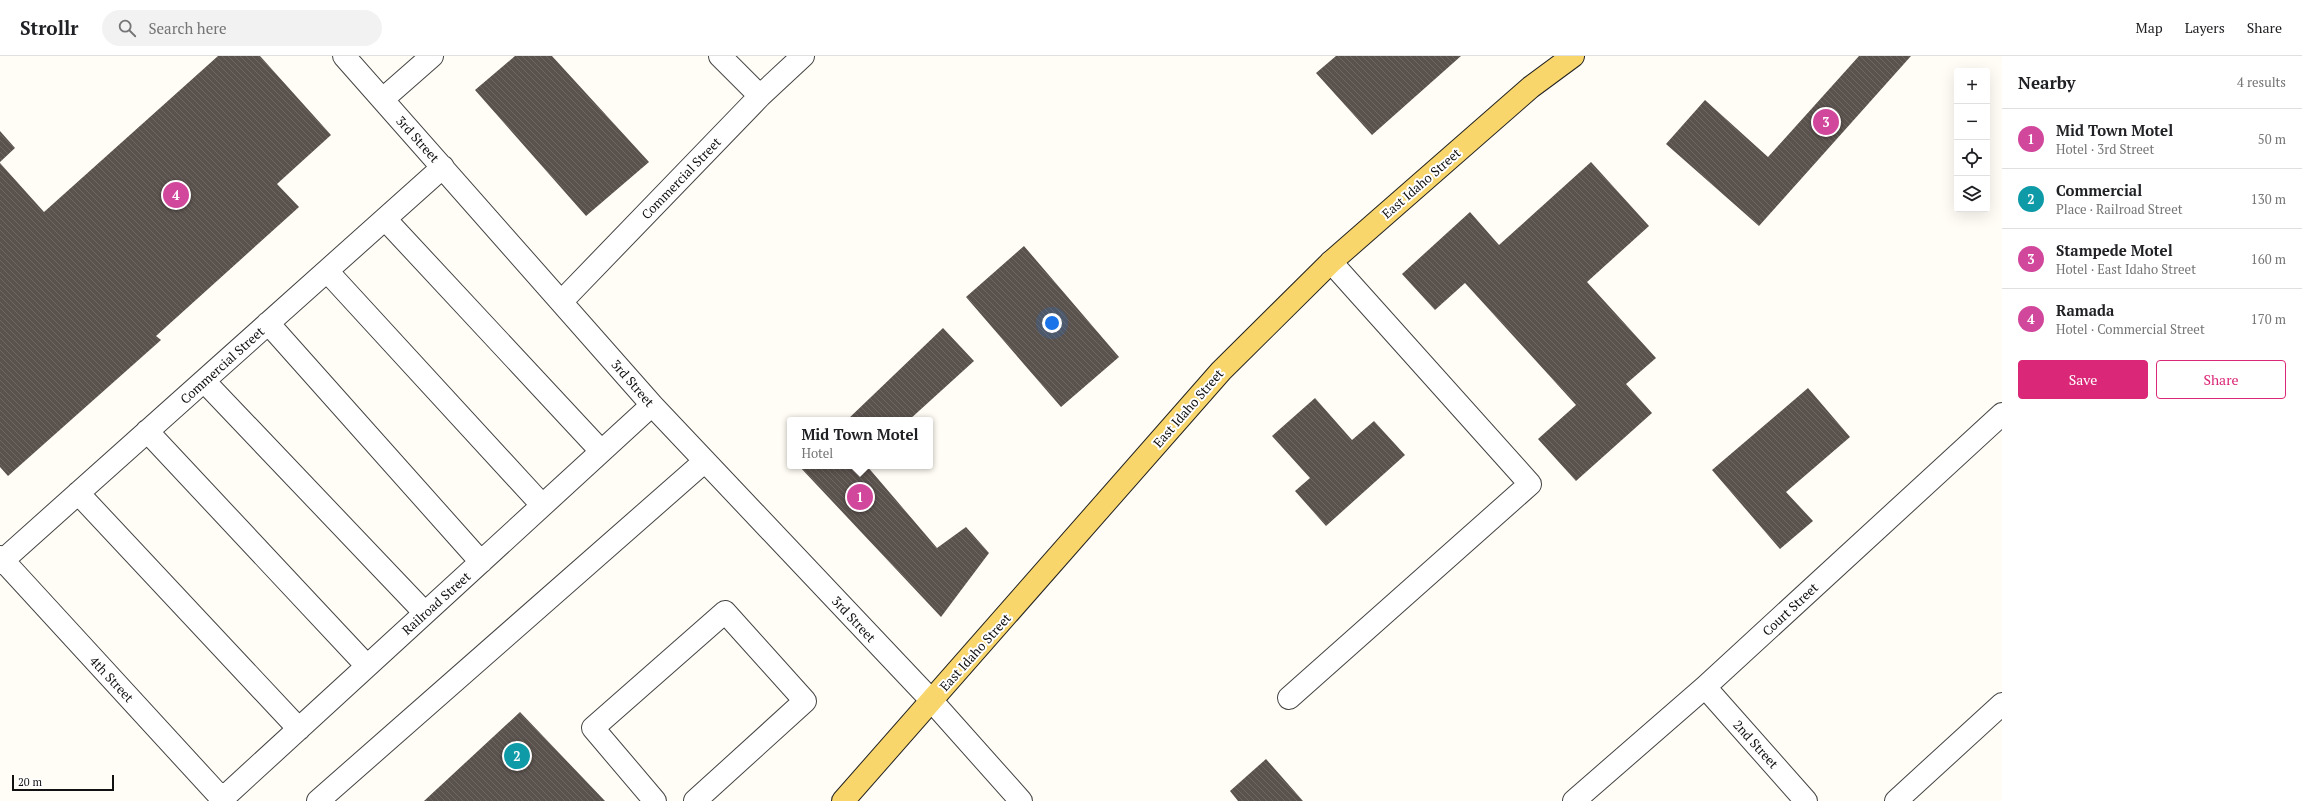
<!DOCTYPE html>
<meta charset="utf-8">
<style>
:root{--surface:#fff;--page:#f2f2f2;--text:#202124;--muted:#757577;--line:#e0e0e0;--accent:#db2777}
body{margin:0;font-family:"PT Serif",serif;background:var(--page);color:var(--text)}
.controls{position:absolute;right:12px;top:12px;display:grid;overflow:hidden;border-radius:4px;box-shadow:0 4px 16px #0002}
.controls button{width:36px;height:36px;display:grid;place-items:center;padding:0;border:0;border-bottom:1px solid var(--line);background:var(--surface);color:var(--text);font:20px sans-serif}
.scale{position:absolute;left:12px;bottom:10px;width:102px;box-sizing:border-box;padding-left:4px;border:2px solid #111;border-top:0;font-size:11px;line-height:14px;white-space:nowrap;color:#111;-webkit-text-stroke:3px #fff;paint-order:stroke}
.you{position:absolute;left:1052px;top:267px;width:14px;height:14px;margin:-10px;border:3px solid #fff;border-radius:50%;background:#1a73e8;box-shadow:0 0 0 6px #1a73e833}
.badge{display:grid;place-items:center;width:26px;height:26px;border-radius:50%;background:var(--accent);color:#fff;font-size:13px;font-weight:700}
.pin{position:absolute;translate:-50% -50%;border:2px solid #fff;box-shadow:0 1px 4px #0006}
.popup{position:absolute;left:787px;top:361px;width:146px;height:52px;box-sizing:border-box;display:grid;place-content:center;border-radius:4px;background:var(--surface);filter:drop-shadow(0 1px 3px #0005);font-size:13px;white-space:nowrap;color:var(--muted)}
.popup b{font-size:15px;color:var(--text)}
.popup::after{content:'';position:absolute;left:50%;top:100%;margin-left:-8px;border:8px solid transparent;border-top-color:var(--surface)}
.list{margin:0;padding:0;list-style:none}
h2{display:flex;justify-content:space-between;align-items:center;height:52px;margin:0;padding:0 16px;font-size:17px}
h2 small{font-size:13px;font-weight:400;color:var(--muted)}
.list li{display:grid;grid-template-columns:26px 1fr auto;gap:12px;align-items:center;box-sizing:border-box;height:60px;padding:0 16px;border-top:1px solid var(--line)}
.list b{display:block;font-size:15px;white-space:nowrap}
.list p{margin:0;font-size:13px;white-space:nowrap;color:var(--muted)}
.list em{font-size:13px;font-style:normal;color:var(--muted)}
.actions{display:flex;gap:8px;padding:12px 16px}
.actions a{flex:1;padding:9px 0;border:1px solid var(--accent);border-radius:4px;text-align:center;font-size:14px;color:var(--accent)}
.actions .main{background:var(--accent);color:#fff}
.icon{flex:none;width:22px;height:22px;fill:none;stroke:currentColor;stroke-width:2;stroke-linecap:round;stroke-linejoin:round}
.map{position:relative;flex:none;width:2002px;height:745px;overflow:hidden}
header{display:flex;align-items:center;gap:24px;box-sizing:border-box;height:56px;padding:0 20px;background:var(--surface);border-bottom:1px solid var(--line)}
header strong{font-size:19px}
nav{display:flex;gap:22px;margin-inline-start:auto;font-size:14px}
.search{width:280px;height:36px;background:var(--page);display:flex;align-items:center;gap:10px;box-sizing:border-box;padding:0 14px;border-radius:22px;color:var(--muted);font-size:15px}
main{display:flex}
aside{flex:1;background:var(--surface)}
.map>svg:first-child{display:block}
</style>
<header>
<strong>Strollr</strong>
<div class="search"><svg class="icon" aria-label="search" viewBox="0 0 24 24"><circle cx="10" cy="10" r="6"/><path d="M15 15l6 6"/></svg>Search here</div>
<nav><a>Map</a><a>Layers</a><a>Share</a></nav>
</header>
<main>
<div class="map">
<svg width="2002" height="745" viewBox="0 0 2002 745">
<defs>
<pattern id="building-back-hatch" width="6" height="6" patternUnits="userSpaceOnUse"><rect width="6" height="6" fill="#5a524d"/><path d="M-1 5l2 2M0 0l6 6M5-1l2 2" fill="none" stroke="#6d6662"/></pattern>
</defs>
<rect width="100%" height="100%" fill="#fffdf5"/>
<path fill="url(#building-back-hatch)" d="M 218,0 L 260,0 L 331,79 L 277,128 L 299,151 L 156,280 L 161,284 L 8,420 L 0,411 L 0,107 L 44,156 Z
M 515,0 L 552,0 L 649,106 L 586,160 L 475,34 Z
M 1336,0 L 1461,0 L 1372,79 L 1316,17 Z
M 1859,0 L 1911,0 L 1759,170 L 1666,88 L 1705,44 L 1768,101 Z
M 0,75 L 15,92 L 0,106 Z
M 1591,106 L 1649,170 L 1587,226 L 1656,302 L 1626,328 L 1652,357 L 1576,425 L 1538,383 L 1576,349 L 1465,227 L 1435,254 L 1402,218 L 1470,156 L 1499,189 Z
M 1024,190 L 1119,301 L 1061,351 L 966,241 Z
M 943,272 L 974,305 L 909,364 L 847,364 Z
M 1808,332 L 1850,381 L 1786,436 L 1813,465 L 1780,493 L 1712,414 Z
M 1315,342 L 1352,384 L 1374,365 L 1405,399 L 1326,470 L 1295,435 L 1310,422 L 1272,380 Z
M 799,410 L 867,410 L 937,492 L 966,471 L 989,497 L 941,561 Z
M 520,656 L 605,745 L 424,745 Z
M 1266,703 L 1303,745 L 1238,745 L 1230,735 Z"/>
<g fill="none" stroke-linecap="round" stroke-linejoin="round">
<defs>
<path id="minor" d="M 344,0 L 652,349 L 931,644 L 1021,745
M 720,0 L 760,40
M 383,43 L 432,0
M 385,163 L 601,395
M 327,215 L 542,449
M 562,245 L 760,40 L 803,0
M 268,267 L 481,506
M 204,325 L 425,557
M 147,375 L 367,610
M 78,437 L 299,673
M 0,501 L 224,745
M 0,507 L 443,111
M 1705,631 L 1806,745
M 1289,642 L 1530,428 L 1331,206
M 220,745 L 652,349
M 318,745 L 705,405
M 655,745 L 593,672 L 725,556 L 805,645 L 695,745
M 1574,745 L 1705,631 L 2002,358
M 1896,745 L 2002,648"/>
<path id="major" d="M 843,745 L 1221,315 L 1331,206 L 1531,31 L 1573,0"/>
</defs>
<use href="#minor" stroke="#444" stroke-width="24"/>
<use href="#major" stroke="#222" stroke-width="24"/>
<use href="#minor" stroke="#fff" stroke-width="22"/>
<use href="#major" stroke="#f9d66b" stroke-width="22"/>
</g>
<g text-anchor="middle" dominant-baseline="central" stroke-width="4" stroke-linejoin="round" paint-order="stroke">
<g font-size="13" fill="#111" stroke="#fff">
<text transform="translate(418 83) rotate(48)">3rd Street</text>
<text transform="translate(681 122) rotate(-46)">Commercial Street</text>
<text transform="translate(1421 127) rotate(-41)">East Idaho Street</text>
<text transform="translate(222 309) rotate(-42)">Commercial Street</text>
<text transform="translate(633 327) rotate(49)">3rd Street</text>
<text transform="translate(1188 352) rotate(-49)">East Idaho Street</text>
<text transform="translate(436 547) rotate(-42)">Railroad Street</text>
<text transform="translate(1790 553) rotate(-43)">Court Street</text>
<text transform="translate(854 563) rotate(47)">3rd Street</text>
<text transform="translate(975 596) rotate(-48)">East Idaho Street</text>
<text transform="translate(112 623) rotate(47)">4th Street</text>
<text transform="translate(1756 688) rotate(48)">2nd Street</text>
</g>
</g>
</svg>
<div class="controls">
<button>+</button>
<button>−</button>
<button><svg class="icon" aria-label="locate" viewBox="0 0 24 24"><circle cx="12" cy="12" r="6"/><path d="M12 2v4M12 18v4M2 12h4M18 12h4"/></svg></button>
<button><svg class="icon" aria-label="layers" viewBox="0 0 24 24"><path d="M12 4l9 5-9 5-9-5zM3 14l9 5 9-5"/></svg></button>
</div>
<div class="scale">20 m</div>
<div class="you"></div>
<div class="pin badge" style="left:860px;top:441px;background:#d1479c">1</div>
<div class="popup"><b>Mid Town Motel</b>Hotel</div>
<div class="pin badge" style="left:517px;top:700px;background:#0f9aa8">2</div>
<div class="pin badge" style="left:1826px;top:66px;background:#d1479c">3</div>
<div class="pin badge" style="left:176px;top:139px;background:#d1479c">4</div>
</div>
<aside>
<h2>Nearby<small>4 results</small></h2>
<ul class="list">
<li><span class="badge" style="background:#d1479c">1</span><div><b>Mid Town Motel</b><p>Hotel · 3rd Street</p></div><em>50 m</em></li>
<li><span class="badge" style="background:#0f9aa8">2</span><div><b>Commercial</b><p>Place · Railroad Street</p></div><em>130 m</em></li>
<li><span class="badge" style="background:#d1479c">3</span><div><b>Stampede Motel</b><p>Hotel · East Idaho Street</p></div><em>160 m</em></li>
<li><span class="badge" style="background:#d1479c">4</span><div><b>Ramada</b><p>Hotel · Commercial Street</p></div><em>170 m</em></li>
</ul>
<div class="actions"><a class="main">Save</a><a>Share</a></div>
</aside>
</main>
